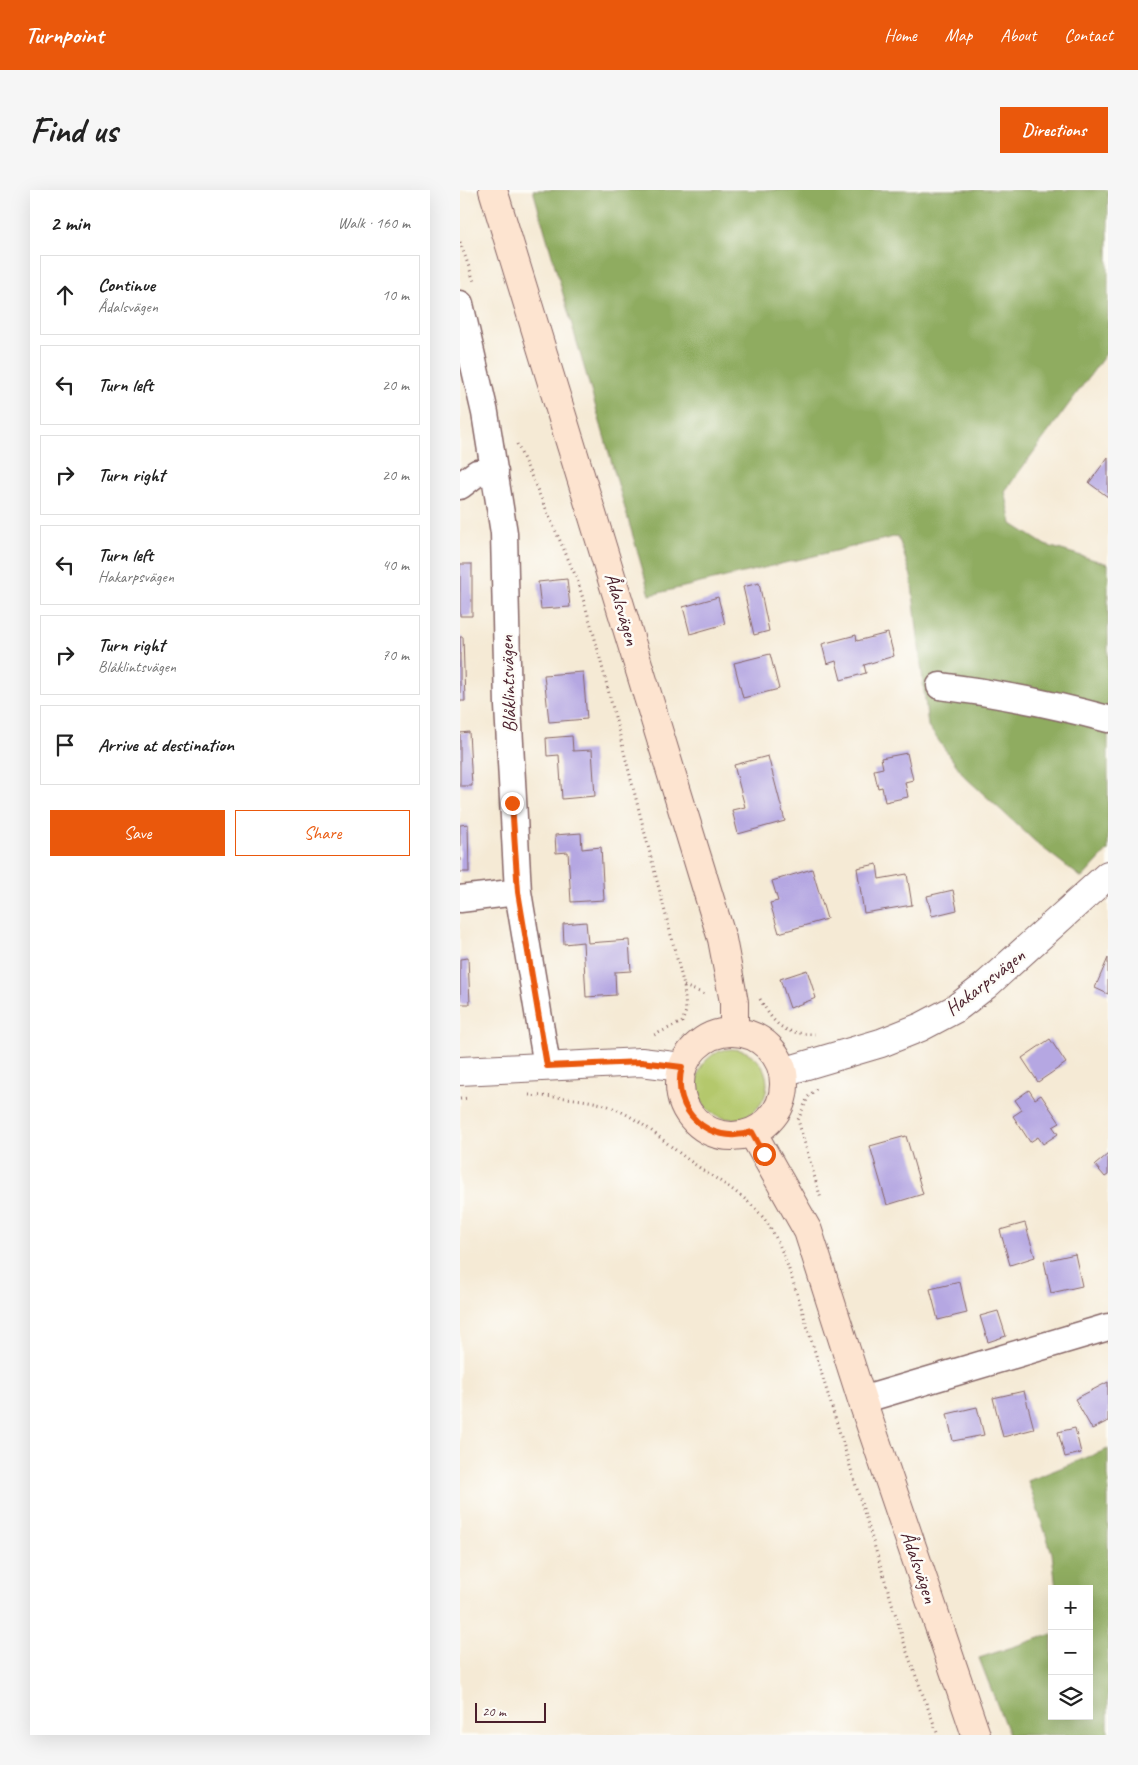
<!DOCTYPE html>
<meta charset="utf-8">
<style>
:root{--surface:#fff;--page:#f6f6f6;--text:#222;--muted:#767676;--line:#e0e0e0;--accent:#ea580c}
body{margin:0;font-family:Caveat,sans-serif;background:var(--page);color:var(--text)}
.controls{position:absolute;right:15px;bottom:15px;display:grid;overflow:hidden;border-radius:0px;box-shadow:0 5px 20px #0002}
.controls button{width:45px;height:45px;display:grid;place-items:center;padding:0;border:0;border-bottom:1px solid var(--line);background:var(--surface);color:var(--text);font:25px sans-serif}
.scale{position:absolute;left:15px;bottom:12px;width:71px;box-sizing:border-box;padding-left:5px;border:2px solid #4a1f2b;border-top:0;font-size:14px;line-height:18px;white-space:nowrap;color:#4a1f2b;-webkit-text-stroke:4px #fdfcf7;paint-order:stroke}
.stop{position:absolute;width:15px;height:15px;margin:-11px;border:4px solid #ea580c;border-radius:50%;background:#fff}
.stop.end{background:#ea580c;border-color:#fff;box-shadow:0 1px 5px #0008}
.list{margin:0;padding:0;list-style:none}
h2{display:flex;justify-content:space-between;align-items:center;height:65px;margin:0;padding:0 20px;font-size:21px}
h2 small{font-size:16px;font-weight:400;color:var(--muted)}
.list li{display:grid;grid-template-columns:32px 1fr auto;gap:15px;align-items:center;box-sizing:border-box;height:80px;margin:0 10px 10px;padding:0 10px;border:1px solid var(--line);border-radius:0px}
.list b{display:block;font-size:19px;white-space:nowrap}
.list p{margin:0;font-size:16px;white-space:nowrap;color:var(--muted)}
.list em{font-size:16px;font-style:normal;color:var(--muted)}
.actions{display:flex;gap:10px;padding:15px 20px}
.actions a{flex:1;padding:11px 0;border:1px solid var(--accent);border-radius:0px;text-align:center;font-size:18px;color:var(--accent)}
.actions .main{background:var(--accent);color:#fff}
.icon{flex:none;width:28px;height:28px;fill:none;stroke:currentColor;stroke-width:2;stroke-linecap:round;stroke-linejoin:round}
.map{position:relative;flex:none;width:648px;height:1545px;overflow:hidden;border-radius:0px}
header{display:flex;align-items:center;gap:30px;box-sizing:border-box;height:70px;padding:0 25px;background:var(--accent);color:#fff}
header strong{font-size:24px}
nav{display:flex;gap:28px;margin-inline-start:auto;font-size:18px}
.intro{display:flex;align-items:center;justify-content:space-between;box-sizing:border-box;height:120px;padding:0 30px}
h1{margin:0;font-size:35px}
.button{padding:12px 22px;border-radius:0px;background:var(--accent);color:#fff;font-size:18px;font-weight:700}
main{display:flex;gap:30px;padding:0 30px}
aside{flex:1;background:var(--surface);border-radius:0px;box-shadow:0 5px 20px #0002}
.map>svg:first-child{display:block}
</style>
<header>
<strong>Turnpoint</strong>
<nav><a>Home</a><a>Map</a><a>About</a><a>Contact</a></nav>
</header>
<div class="intro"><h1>Find us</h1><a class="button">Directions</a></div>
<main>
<aside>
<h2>2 min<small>Walk · 160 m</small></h2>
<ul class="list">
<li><svg class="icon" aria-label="ahead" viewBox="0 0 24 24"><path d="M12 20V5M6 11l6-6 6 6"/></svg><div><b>Continue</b><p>Ådalsvägen</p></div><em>10 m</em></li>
<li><svg class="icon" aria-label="left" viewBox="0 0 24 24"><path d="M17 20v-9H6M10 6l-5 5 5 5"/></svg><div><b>Turn left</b></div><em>20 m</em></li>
<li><svg class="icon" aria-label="right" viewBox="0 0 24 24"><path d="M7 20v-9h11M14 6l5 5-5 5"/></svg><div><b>Turn right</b></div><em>20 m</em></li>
<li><svg class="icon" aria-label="left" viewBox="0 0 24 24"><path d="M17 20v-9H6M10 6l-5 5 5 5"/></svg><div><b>Turn left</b><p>Hakarpsvägen</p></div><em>40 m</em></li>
<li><svg class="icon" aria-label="right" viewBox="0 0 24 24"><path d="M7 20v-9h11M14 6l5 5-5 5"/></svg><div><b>Turn right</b><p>Blåklintsvägen</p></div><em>70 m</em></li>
<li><svg class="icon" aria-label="arrive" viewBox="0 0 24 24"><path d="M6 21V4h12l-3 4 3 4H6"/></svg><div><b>Arrive at destination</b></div></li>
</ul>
<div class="actions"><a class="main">Save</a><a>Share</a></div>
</aside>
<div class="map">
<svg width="648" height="1545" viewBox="0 0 648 1545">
<rect width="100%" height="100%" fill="#fdfcf7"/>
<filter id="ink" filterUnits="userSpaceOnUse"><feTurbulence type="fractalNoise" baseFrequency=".02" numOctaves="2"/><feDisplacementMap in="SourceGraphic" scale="10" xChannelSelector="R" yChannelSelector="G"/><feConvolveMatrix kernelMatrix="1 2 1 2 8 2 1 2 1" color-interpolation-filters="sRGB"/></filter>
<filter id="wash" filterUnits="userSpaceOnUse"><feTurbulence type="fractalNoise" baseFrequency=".0096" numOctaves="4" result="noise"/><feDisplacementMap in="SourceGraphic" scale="20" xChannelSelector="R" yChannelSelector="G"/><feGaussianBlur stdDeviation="1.12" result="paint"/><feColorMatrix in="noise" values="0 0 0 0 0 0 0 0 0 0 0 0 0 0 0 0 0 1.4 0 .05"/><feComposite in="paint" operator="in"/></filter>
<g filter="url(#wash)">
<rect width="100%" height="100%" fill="#f5ead5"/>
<path fill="#b4c86c" stroke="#7f744c" d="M237 894a35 35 0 1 1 70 0a35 35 0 1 1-70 0Z"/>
<path fill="#8fac60" stroke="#6c6646" d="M 73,0 L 648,0 L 648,161 L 545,301 L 552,334 L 585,355 L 648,374 L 648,660 L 622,688 L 579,655 L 505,587 L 468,536 L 451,386 L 438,346 L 190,405 Z
M 648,1259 L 648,1545 L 549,1545 L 519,1468 L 592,1444 L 592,1526 L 629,1526 L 629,1399 L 596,1399 L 592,1363 L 568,1291 Z"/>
<g id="blocks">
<path fill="#b5a7e2" d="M 648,267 L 648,307 L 629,293 Z
M 0,374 L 12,374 L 12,426 L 0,426 Z
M 107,389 L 110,417 L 81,419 L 78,392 Z
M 299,393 L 309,441 L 294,445 L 283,397 Z
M 258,407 L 265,434 L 230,444 L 223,417 Z
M 428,443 L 434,466 L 404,475 L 406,483 L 381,490 L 376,471 L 367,474 L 362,454 L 396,445 L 397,451 Z
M 0,447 L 3,447 L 5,511 L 0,511 Z
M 310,464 L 319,499 L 283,508 L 274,473 Z
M 123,482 L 127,529 L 89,532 L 84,485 Z
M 9,542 L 12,596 L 0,596 L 0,543 Z
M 112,546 L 113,561 L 132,560 L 135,606 L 102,609 L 99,565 L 87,566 L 86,548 Z
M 447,563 L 453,590 L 445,592 L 448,607 L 425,612 L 422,597 L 418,598 L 414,580 L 423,578 L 421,568 Z
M 308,566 L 325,631 L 278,644 L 272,620 L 285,617 L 274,575 Z
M 8,634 L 9,682 L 0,682 L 0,635 Z
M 121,643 L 122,659 L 141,657 L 144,710 L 111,712 L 108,662 L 96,663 L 95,645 Z
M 417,674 L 419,689 L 447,684 L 452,715 L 404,723 L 397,678 Z
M 352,679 L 367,729 L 319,743 L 310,713 L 318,711 L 312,691 Z
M 493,700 L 497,720 L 472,726 L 467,706 Z
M 126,732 L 128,753 L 169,750 L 171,781 L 155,782 L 156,805 L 126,807 L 123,752 L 104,754 L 103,734 Z
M 8,768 L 10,814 L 0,814 L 0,769 Z
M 648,768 L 648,804 L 635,798 Z
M 347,780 L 356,808 L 330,818 L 320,789 Z
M 590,849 L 606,873 L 578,892 L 562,868 Z
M 569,900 L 575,909 L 581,905 L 600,933 L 593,937 L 598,944 L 583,954 L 578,947 L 570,952 L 553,926 L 562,920 L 555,910 Z
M 446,946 L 463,1004 L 427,1015 L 410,956 Z
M 648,964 L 648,985 L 645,987 L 635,975 Z
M 565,1033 L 575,1067 L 550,1075 L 540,1040 Z
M 615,1064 L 622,1096 L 591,1103 L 584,1071 Z
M 500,1092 L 507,1123 L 478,1130 L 470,1099 Z
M 538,1121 L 546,1146 L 528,1152 L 520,1126 Z
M 648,1192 L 648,1231 L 632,1239 L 615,1209 Z
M 564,1201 L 574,1239 L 543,1247 L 533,1208 Z
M 517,1217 L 524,1245 L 493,1251 L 487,1224 Z
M 615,1238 L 621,1263 L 605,1267 L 598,1242 Z"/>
</g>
</g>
<g filter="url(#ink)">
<use href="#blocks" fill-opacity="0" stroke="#866666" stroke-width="1"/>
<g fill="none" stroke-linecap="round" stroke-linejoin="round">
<defs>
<path id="minor" d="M 0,114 L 25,223 L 44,343 L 48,516 L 58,702 L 87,876
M 0,296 L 17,283 L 35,282
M 480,496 C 537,503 592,514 648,529
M 0,709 L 58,702
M 402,1210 L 648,1137"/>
<path id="tertiary" d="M 0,881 L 181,872 L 222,877
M 323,882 L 421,853 L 461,837 L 495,819 L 525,796 L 648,685"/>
<path id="secondary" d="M 33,0 L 262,749 L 274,812 L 274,841
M220 894a52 52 0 1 1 104 0a52 52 0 1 1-104 0Z
M 292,942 L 348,1041 L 402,1210 L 516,1545"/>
</defs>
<use href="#minor" stroke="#866666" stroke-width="29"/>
<use href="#tertiary" stroke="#866666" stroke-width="30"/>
<use href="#secondary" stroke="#866666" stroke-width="30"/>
<path stroke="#866666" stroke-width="3" stroke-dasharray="1 4" stroke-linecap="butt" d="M 0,52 L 15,94
M 57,254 L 117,389 L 134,445 L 224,796 L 226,821 L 222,832 L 192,846
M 224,796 L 247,805
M 300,809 C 315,836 323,844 355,844
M 356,899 L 348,907 L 338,930 L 361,1009
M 69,905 C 92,907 125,908 148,916 C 179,927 204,952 230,971 C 260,993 291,1006 311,1039 C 324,1061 331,1086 339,1110 L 447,1462 L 478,1545
M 0,909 L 9,908"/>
<use href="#minor" stroke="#fff" stroke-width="26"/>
<use href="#tertiary" stroke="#fff" stroke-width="28"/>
<use href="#secondary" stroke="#fde4d0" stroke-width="28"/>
</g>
</g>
<g fill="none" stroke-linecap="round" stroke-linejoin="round" filter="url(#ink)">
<path stroke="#ea580c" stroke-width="6" d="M 52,613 L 58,702 L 87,876 L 181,872 L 222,877 C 210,921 250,956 292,942 L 304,964"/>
</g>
<g text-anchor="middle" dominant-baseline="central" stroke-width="5" stroke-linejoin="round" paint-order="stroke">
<g font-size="20" fill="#4a1f2b" stroke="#fdfcf7">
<text transform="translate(162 419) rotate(73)">Ådalsvägen</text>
<text transform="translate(48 494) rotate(-92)">Blåklintsvägen</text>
<text transform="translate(525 792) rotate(-38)">Hakarpsvägen</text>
<text transform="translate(459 1377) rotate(71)">Ådalsvägen</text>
</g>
</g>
</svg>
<div class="controls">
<button>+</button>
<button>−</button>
<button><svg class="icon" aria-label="layers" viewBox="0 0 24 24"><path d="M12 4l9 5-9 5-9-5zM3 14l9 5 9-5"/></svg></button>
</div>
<div class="scale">20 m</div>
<div class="stop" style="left:304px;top:964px"></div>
<div class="stop end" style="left:52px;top:613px"></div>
</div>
</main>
